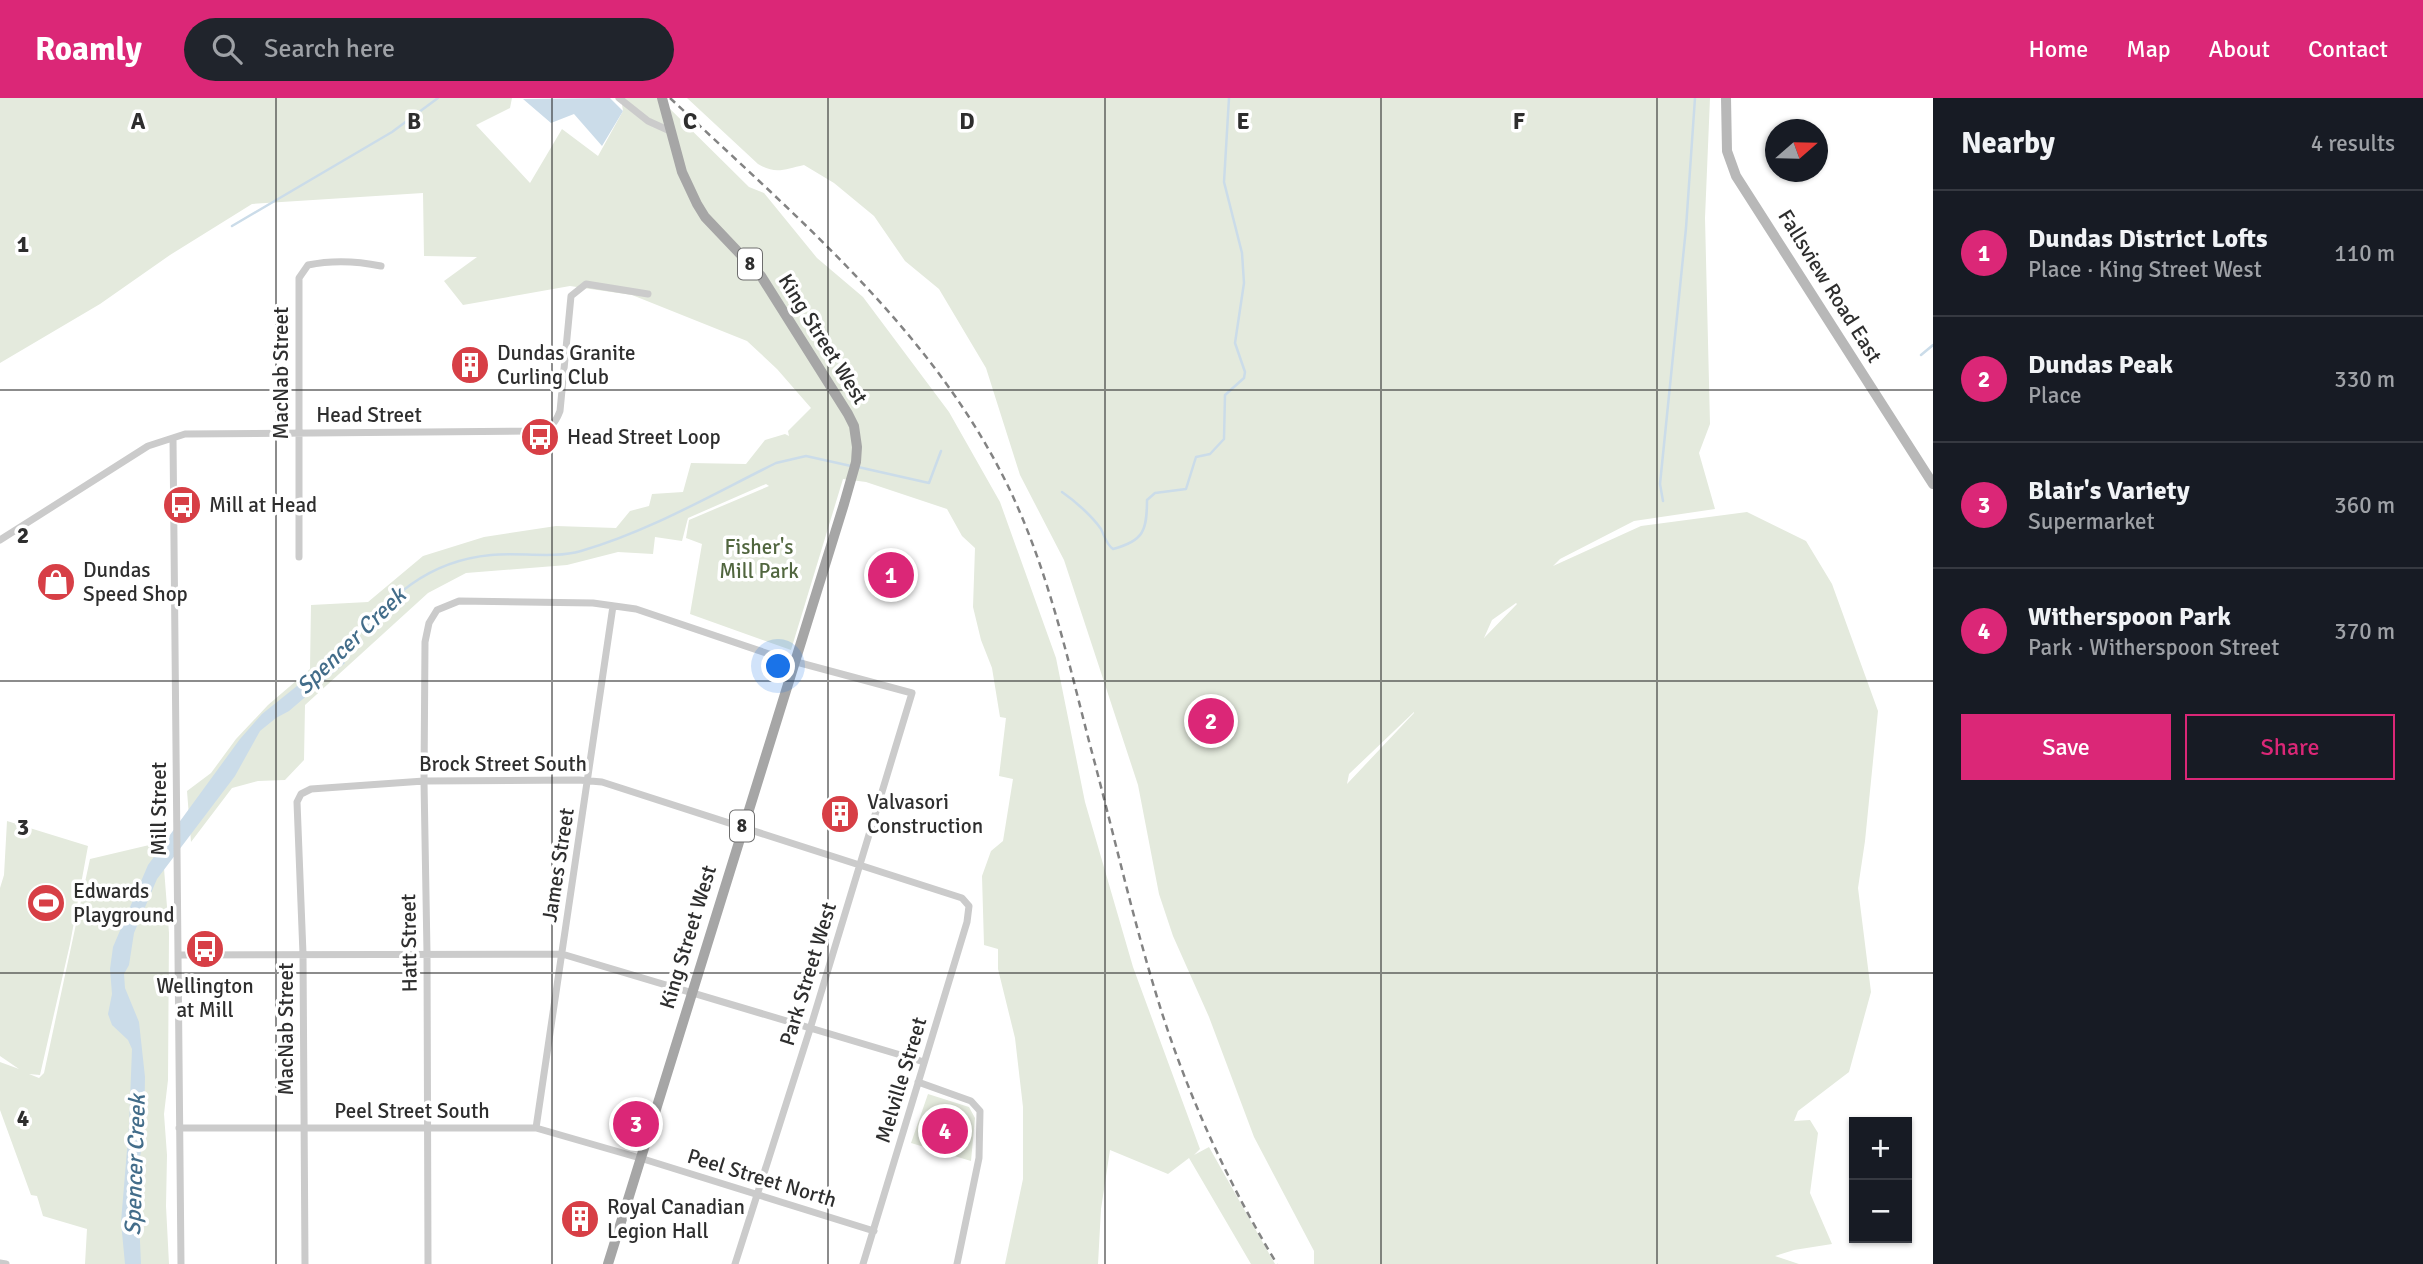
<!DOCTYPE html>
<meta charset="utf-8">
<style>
:root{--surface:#171b24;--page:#20242c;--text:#f1f3f6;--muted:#9ea1a6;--line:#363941;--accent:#db2777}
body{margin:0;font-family:Signika,sans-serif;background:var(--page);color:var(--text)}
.controls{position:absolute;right:21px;bottom:21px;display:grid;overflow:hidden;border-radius:0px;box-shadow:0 2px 5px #0004}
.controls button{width:63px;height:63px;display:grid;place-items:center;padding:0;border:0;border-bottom:2px solid var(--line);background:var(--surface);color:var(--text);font:35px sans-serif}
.compass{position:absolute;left:1765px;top:21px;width:63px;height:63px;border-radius:50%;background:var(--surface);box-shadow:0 2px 5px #0004;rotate:70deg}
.you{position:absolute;left:779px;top:569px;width:24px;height:24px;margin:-18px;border:5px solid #fff;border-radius:50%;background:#1a73e8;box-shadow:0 0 0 10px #1a73e833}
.badge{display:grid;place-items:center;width:46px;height:46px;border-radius:50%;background:var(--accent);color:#fff;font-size:23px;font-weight:700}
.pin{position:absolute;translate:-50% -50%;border:4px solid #fff;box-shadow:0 2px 7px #0006}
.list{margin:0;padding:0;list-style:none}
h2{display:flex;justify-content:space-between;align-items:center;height:91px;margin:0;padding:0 28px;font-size:30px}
h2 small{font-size:23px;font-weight:400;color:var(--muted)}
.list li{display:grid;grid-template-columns:46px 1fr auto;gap:21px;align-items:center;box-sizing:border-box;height:126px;padding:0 28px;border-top:2px solid var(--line)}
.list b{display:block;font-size:26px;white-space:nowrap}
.list p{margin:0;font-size:23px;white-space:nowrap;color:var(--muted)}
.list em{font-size:23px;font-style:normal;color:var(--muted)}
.actions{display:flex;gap:14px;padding:21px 28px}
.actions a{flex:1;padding:16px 0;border:2px solid var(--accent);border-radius:0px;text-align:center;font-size:24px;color:var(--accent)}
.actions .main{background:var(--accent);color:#fff}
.icon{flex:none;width:38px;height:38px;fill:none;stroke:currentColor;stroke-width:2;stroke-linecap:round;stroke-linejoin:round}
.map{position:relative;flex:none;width:1933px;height:1166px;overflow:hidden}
header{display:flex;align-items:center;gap:42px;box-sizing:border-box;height:98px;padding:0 35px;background:var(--accent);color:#fff}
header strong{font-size:33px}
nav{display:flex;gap:38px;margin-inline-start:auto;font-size:24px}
.search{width:490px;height:63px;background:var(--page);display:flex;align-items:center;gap:18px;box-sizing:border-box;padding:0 24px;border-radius:38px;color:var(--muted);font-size:26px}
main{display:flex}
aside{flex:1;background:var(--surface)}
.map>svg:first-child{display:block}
</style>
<header>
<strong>Roamly</strong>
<div class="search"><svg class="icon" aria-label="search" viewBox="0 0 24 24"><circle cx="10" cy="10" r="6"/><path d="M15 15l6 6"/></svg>Search here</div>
<nav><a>Home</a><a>Map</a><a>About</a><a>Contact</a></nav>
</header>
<main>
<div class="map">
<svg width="1933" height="1166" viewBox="0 0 1933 1166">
<rect width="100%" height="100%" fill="#fff"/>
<path fill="#e4eadd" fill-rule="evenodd" d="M 0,0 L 512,0 L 510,10 L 476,27 L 530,85 L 562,31 L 598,58 L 623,13 L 621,0 L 659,0 L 749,89 L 764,95 L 817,160 L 863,199 L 949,314 L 1000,404 L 1056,560 L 1085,704 L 1133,869 L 1200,1051 L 1194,1057 L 1209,1049 L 1275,1166 L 1251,1166 L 1189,1060 L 1168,1076 L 1110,1052 L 1101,1111 L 1098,1166 L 1005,1166 L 1023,1081 L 1023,1009 L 1015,940 L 998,871 L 998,851 L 984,847 L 982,778 L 991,753 L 1003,743 L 1013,681 L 999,678 L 1006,620 L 1000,619 L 992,570 L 981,542 L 973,509 L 975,450 L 962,438 L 947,411 L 866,384 L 843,381 L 791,552 L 690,516 L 702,446 L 686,440 L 689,422 L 769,388 L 766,386 L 688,420 L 682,443 L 655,439 L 653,456 L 618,454 L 567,467 L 466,475 L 428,495 L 305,607 L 304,662 L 285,682 L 258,683 L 232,690 L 191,744 L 187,693 L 211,675 L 236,641 L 268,607 L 310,571 L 311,507 L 368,504 L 423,458 L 484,439 L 556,428 L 616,430 L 630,413 L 649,408 L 652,396 L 683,394 L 691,365 L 746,366 L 765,342 L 785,336 L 789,338 L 788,333 L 811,310 L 777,271 L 747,243 L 632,197 L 570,188 L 463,207 L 444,183 L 477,159 L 424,158 L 423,95 L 252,106 L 170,157 L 100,206 L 0,265 Z
M 687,0 L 1710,0 L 1705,120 L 1710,326 L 1699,355 L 1715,411 L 1634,423 L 1560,461 L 1553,468 L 1641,428 L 1747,414 L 1806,443 L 1832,486 L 1878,613 L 1865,743 L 1858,790 L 1871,894 L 1849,974 L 1798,1013 L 1794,1023 L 1810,1022 L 1818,1035 L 1810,1095 L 1832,1146 L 1794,1152 L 1775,1158 L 1799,1166 L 1314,1166 L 1314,1153 L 1254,1039 L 1209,919 L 1173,838 L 1159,796 L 1138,687 L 1064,462 L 1020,377 L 986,270 L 939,191 L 905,163 L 874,118 L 834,85 L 804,67 C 785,71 776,77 758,66 ZM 1516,505 L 1517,506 L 1484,540 L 1492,522 ZM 1414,614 L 1414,615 L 1347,686 L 1349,676 Z
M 7,723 L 88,748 L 70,846 L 40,977 L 29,976 L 39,980 L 44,975 L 90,761 L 162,744 L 169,835 L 168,982 L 164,1016 L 167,1057 L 166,1108 L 169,1166 L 85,1166 L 87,1131 L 43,1118 L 37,1098 L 31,1097 L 0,1012 L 0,964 L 19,971 L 0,958 L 0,790 L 4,777 Z
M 928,996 L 969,1009 L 975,1020 L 971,1063 L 911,1045 Z"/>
<path fill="#cbdce9" d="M 610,0 L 623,13 L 602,48 L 574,16 L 551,25 L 523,1 Z
M 337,556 L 345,565 L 289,613 L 276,620 L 260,633 L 235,678 L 157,781 L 134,835 L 129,867 L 124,876 L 125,890 L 139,924 L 145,979 L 144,1035 L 137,1077 L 141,1166 L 125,1166 L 121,1124 L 129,1028 L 132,951 L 128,942 L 112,927 L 108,916 L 112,896 L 110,871 L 113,849 L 148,767 L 240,641 L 262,616 Z"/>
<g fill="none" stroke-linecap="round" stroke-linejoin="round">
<path stroke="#cbdce9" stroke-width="2.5" d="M 232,128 L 392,34 L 438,0
M 1921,257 L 1933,247
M 858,369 L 929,385 L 941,353
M 1062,394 C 1075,403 1092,418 1101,431 C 1105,439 1106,446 1113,451 C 1144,443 1147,432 1147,402 L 1155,395 L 1186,391 L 1196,359 L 1210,356 L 1224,341 L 1225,297 L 1244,280 L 1245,274 L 1235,245 L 1244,185 L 1242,155 L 1224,84 L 1229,0
M 1663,403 L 1660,386 L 1686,130 L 1695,0
M 336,561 C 383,510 416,464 491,457 C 520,454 553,461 581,453 C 650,433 713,396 776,365 L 806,358 L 851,368"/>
<path stroke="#cbcbcb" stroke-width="7" d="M 619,0 L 648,23 L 670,33
M 173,340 L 181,1166
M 0,442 L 148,348 L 185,336 L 527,333 C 546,331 553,332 560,313 L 571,198 L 586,186 L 648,196
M 299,459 L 299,180 L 308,167 C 332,162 357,163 381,168
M 178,857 L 562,856 L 924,964
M 918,984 L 971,1003 L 980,1013 L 979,1060 L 957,1166
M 179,1030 L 536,1030 L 640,1060 L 874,1133
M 536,1030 L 613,508
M 0,1165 L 6,1166
M 305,1166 L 303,856 L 297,704 L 301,696 L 311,691 L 424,683 L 579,682 L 602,684 L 962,800 L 969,808 L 967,824 L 863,1166
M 428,1166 L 427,855 L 424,683 L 425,544 L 429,525 L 437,512 L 459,503 L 593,505 L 636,511 L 778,559 L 912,595 L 810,931 L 735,1166"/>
<path stroke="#b8b8b8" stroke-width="10" d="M 1726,0 L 1727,53 L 1736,78 L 1933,386"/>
<path stroke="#a6a6a6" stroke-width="10" d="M 608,1166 L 844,406 L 856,364 L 857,349 L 854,328 L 848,316 L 761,178 L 705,119 L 697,106 L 682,74 L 662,0"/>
<path stroke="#838383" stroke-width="2.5" stroke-dasharray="7 5" stroke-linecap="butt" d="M 670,0 C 794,117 929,229 1006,384 C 1047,467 1067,558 1090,647 C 1114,736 1134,827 1162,915 C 1190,1002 1229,1087 1277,1166"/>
</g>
<path fill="none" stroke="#2e2e2e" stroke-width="2" stroke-opacity="0.55" d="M 276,0 L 276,1166M 552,0 L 552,1166M 828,0 L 828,1166M 1105,0 L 1105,1166M 1381,0 L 1381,1166M 1657,0 L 1657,1166M 0,292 L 1933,292M 0,583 L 1933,583M 0,875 L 1933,875"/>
<defs>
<symbol id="building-disc" viewBox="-11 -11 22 22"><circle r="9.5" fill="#d73f46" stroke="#fff"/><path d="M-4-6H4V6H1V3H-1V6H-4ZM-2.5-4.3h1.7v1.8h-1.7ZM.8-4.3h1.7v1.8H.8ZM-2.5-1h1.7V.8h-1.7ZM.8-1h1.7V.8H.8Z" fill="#fff"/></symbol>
<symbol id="bus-disc" viewBox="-11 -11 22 22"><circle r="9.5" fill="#d73f46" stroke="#fff"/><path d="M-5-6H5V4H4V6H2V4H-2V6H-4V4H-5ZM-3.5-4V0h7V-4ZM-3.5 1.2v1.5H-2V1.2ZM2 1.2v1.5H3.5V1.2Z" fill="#fff"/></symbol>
<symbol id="shop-disc" viewBox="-11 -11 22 22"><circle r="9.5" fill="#d73f46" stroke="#fff"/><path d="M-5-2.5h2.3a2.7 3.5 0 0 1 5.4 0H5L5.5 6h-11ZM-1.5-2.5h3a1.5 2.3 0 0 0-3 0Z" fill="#fff"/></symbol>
<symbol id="stadium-disc" viewBox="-11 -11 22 22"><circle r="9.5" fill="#d73f46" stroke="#fff"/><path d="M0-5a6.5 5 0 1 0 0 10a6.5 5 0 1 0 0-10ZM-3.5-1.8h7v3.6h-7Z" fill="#fff"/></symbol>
</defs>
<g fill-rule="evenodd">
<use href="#building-disc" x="448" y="245" width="44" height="44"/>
<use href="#bus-disc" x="518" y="317" width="44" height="44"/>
<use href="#bus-disc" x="160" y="385" width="44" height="44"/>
<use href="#shop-disc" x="34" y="462" width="44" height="44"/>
<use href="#building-disc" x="818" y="694" width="44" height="44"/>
<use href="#stadium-disc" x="24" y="783" width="44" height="44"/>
<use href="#bus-disc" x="183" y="829" width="44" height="44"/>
<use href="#building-disc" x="558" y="1099" width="44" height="44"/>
</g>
<g text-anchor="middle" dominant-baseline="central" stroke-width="7" stroke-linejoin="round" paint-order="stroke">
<g fill="#fff" stroke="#6d6d6d" stroke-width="2">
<rect x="738" y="150.5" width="24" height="31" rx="5"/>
<rect x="730" y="712.5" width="24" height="31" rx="5"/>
</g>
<g font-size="19" font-weight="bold" fill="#2e2e2e">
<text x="750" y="166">8</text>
<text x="742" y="728">8</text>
</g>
<g font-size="21" fill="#2e2e2e" stroke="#fff">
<text transform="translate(1830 188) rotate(58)">Fallsview Road East</text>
<text transform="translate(823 241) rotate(58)">King Street West</text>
<text transform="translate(281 275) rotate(-90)">MacNab Street</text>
<text x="369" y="317">Head Street</text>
<text x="503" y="666">Brock Street South</text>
<text transform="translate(159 711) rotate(-90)">Mill Street</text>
<text transform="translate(558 767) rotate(-81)">James Street</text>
<text transform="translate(688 839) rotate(-73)">King Street West</text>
<text transform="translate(409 845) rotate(-91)">Hatt Street</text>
<text transform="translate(808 876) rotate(-73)">Park Street West</text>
<text transform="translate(286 931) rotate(-90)">MacNab Street</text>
<text transform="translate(901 982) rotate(-73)">Melville Street</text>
<text x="412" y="1013">Peel Street South</text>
<text transform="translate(762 1080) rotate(17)">Peel Street North</text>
</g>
<g font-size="21" fill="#2e2e2e" stroke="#fff" text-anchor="start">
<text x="497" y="255">Dundas Granite<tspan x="497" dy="24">Curling Club</tspan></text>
<text x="567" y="339">Head Street Loop</text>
<text x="209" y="407">Mill at Head</text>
<text x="83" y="472">Dundas<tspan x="83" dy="24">Speed Shop</tspan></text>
<text x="867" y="704">Valvasori<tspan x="867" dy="24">Construction</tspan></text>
<text x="73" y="793">Edwards<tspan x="73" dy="24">Playground</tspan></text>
<text x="205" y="888" text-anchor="middle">Wellington<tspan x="205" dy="24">at Mill</tspan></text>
<text x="607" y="1109">Royal Canadian<tspan x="607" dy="24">Legion Hall</tspan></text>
</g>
<g font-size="21" fill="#51663f" stroke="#fff">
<text x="759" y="449">Fisher's<tspan x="759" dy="24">Mill Park</tspan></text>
</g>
<g font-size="23" font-style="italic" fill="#436d8a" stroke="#fff">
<text transform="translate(351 543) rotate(-44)">Spencer Creek</text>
<text transform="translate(135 1067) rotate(-88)">Spencer Creek</text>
</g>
</g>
<g font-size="23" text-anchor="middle" font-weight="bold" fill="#2e2e2e" stroke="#fff" stroke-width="7" stroke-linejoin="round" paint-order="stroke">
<text x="138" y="31">A</text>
<text x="414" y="31">B</text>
<text x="690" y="31">C</text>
<text x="967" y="31">D</text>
<text x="1243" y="31">E</text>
<text x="1519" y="31">F</text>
<text x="23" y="154">1</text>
<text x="23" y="445">2</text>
<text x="23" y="737">3</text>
<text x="23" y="1028">4</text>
</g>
</svg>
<div class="controls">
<button>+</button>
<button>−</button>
</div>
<svg class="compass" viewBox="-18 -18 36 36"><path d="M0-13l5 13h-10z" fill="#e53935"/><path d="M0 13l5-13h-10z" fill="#9ea1a6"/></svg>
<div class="you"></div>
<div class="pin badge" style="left:891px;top:477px">1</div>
<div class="pin badge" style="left:1211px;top:623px">2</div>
<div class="pin badge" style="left:636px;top:1026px">3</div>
<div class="pin badge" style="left:945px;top:1033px">4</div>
</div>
<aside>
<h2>Nearby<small>4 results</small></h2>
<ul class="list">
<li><span class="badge">1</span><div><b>Dundas District Lofts</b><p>Place · King Street West</p></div><em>110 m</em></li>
<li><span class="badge">2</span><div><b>Dundas Peak</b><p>Place</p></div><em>330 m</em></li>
<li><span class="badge">3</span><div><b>Blair's Variety</b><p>Supermarket</p></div><em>360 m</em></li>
<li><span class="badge">4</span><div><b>Witherspoon Park</b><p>Park · Witherspoon Street</p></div><em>370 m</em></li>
</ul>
<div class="actions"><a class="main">Save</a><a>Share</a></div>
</aside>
</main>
